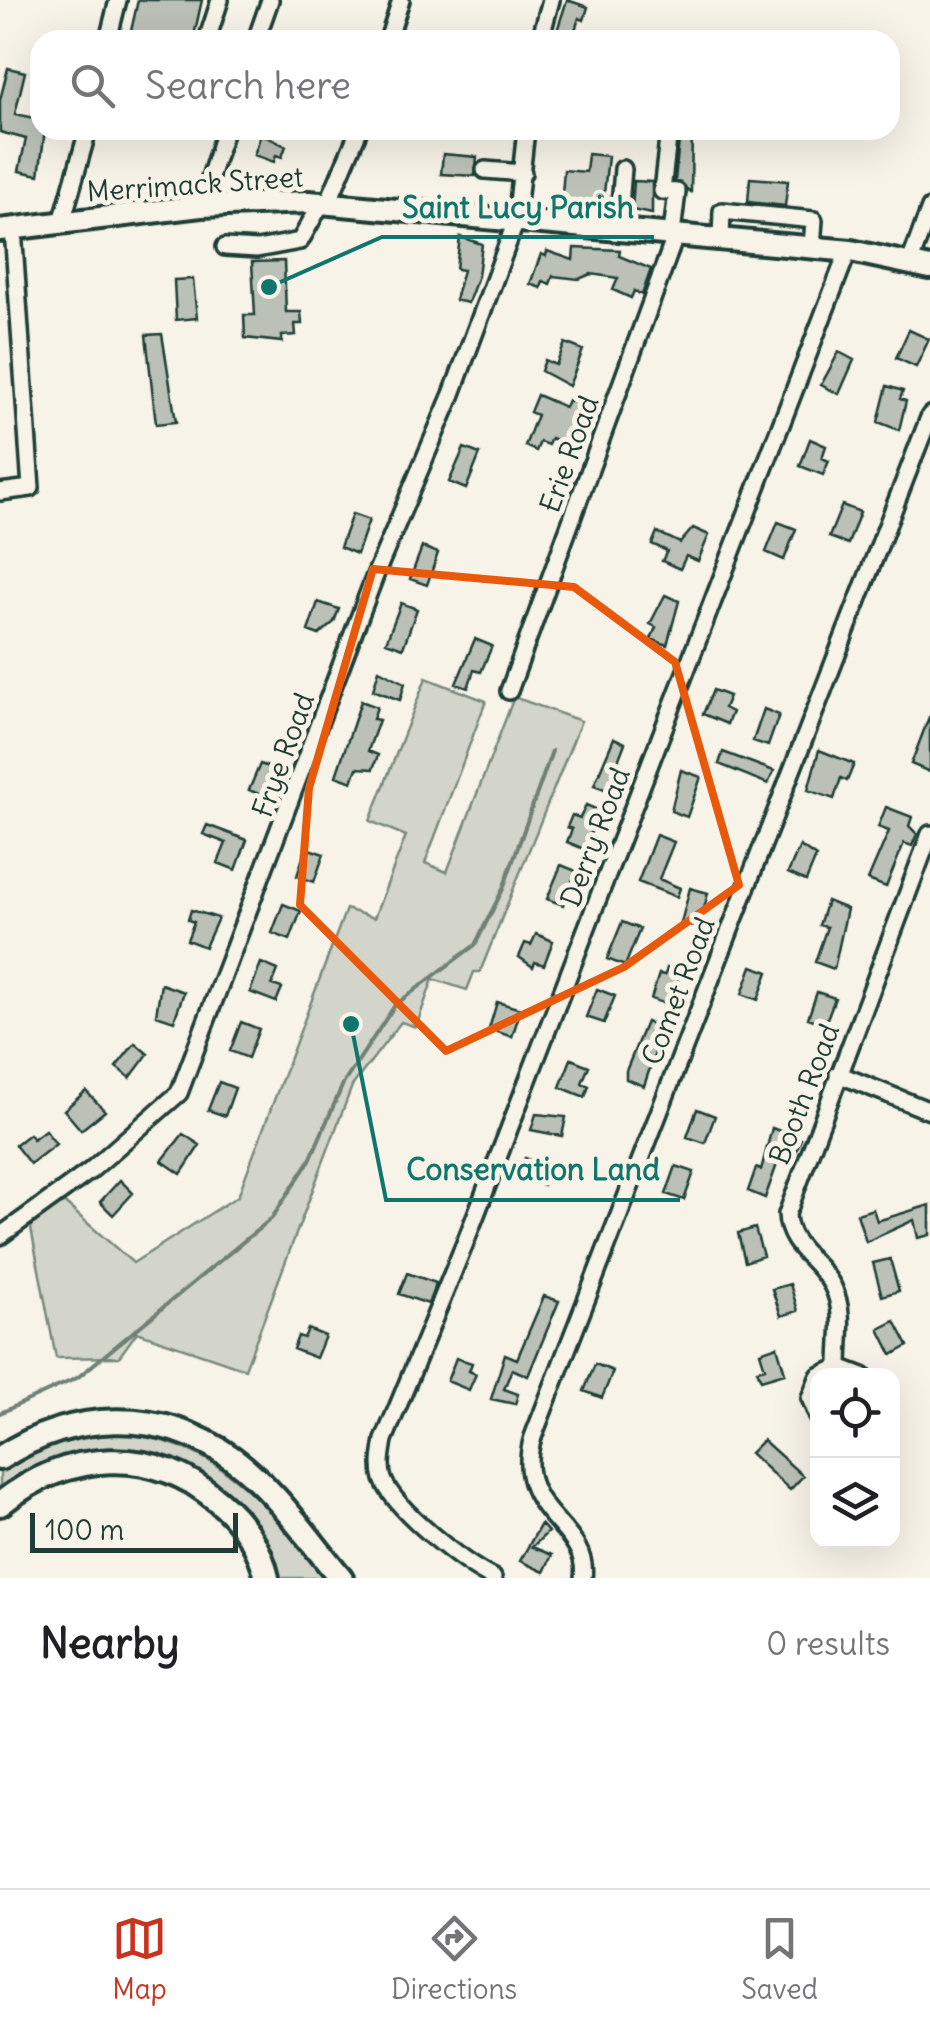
<!DOCTYPE html>
<style>
:root{--surface:#fff;--page:#f2f2f2;--text:#202124;--muted:#757577;--line:#e0e0e0;--accent:#c8321e}
body{margin:0;font-family:Delius,sans-serif;background:var(--page);color:var(--text)}
.controls{position:absolute;right:30px;bottom:30px;display:grid;overflow:hidden;border-radius:20px;box-shadow:0 10px 40px #0002}
.controls button{width:90px;height:90px;display:grid;place-items:center;padding:0;border:0;border-bottom:2px solid var(--line);background:var(--surface);color:var(--text);font:50px sans-serif}
.scale{position:absolute;left:30px;bottom:25px;width:208px;box-sizing:border-box;padding-left:10px;border:5px solid #1f3d34;border-top:0;font-size:28px;line-height:35px;white-space:nowrap;color:#1f3d34;-webkit-text-stroke:8px #f7f3e8;paint-order:stroke}
.list{margin:0;padding:0;list-style:none}
h2{display:flex;justify-content:space-between;align-items:center;height:130px;margin:0;padding:0 40px;font-size:42px}
h2 small{font-size:32px;font-weight:400;color:var(--muted)}
.icon{flex:none;width:55px;height:55px;fill:none;stroke:currentColor;stroke-width:2;stroke-linecap:round;stroke-linejoin:round}
.map{position:relative;flex:none;width:930px;height:1578px;overflow:hidden}
.search{position:absolute;background:var(--surface);box-shadow:0 10px 40px #0002;left:30px;right:30px;top:30px;height:110px;display:flex;align-items:center;gap:25px;box-sizing:border-box;padding:0 35px;border-radius:30px;color:var(--muted);font-size:38px}
.sheet{height:310px;background:var(--surface)}
nav{display:flex;justify-content:space-around;align-items:center;box-sizing:border-box;height:140px;border-top:2px solid var(--line);background:var(--surface);font-size:28px;color:var(--muted)}
nav a{display:grid;justify-items:center;gap:5px}
nav .on{color:var(--accent)}
.map>svg:first-child{display:block}
</style>
<div class="map">
<svg width="930" height="1578" viewBox="0 0 930 1578">
<rect width="100%" height="100%" fill="#f7f3e8"/>
<filter id="ink" filterUnits="userSpaceOnUse"><feTurbulence type="fractalNoise" baseFrequency=".01" numOctaves="2"/><feDisplacementMap in="SourceGraphic" scale="20" xChannelSelector="R" yChannelSelector="G"/><feConvolveMatrix kernelMatrix="1 2 1 2 8 2 1 2 1" color-interpolation-filters="sRGB"/></filter>
<g filter="url(#ink)">
<path fill="#d3d5ca" stroke="#79897f" stroke-width="2.5" d="M 426,678 L 486,701 L 425,863 L 447,872 L 514,697 L 581,721 L 480,972 L 474,972 L 467,990 L 433,979 L 416,1027 L 401,1022 L 352,1086 L 245,1369 L 137,1332 L 119,1357 L 56,1358 L 30,1223 L 60,1199 L 133,1263 L 238,1196 L 346,909 L 374,918 L 406,836 L 370,821 Z
M 85,1431 C 209,1432 253,1488 327,1578 L 272,1578 L 254,1538 L 137,1457 L 0,1495 L 0,1464 Z"/>
<g fill="none" stroke-linecap="round" stroke-linejoin="round">
<path stroke="#6f8077" stroke-width="4" d="M 0,1413 L 77,1378 L 272,1218 L 310,1160 L 343,1084 L 395,1005 L 475,945 L 503,889 L 552,751"/>
</g>
<path fill="#bbc1b6" stroke="#1f3d34" stroke-width="2.5" d="M 138,0 L 202,0 L 193,40 L 129,40 Z
M 567,0 L 588,7 L 584,20 L 579,18 L 572,40 L 554,40 Z
M 8,68 L 25,72 L 15,114 L 40,119 L 40,130 L 45,130 L 39,175 L 19,171 L 26,139 L 0,132 L 0,100 Z
M 680,130 L 692,130 L 691,192 L 675,181 Z
M 261,134 L 286,146 L 282,157 L 276,155 L 274,162 L 254,155 Z
M 443,154 L 477,157 L 475,176 L 441,174 Z
M 588,154 L 608,156 L 603,203 L 575,200 L 574,207 L 561,206 L 564,170 L 586,172 Z
M 750,178 L 788,181 L 785,206 L 748,202 Z
M 634,181 L 652,182 L 652,214 L 632,210 Z
M 460,237 L 482,244 L 478,276 L 468,303 L 455,300 L 463,270 L 456,269 Z
M 574,248 L 620,250 L 619,256 L 651,269 L 642,295 L 634,291 L 631,298 L 613,290 L 618,278 L 591,274 L 579,279 L 553,276 L 550,284 L 543,281 L 541,288 L 530,284 L 541,254 L 546,256 L 547,251 L 573,260 Z
M 284,261 L 286,312 L 301,312 L 302,324 L 295,324 L 296,335 L 282,336 L 282,342 L 245,338 L 244,315 L 255,315 L 252,262 Z
M 193,279 L 197,318 L 176,320 L 174,280 Z
M 909,330 L 929,339 L 916,367 L 896,358 Z
M 162,334 L 176,422 L 156,424 L 146,335 Z
M 565,343 L 583,350 L 569,386 L 541,371 L 545,360 L 556,365 Z
M 839,352 L 854,360 L 839,394 L 821,385 Z
M 887,386 L 903,391 L 900,399 L 906,401 L 899,430 L 878,422 Z
M 537,395 L 565,407 L 568,400 L 587,407 L 573,448 L 551,438 L 548,445 L 540,442 L 536,451 L 525,446 L 537,415 L 530,412 Z
M 810,439 L 826,446 L 822,458 L 829,461 L 823,475 L 800,466 Z
M 464,448 L 480,454 L 466,489 L 449,482 Z
M 842,505 L 860,512 L 848,544 L 829,537 Z
M 352,514 L 369,520 L 357,554 L 340,547 Z
M 778,522 L 796,529 L 784,560 L 766,552 Z
M 693,528 L 709,535 L 698,561 L 686,556 L 680,569 L 662,561 L 667,551 L 652,544 L 657,532 L 680,543 Z
M 422,547 L 438,553 L 427,585 L 410,579 Z
M 665,595 L 679,601 L 667,645 L 651,639 L 656,627 L 650,624 Z
M 318,602 L 339,609 L 334,622 L 319,635 L 308,631 Z
M 401,603 L 417,609 L 403,648 L 386,642 Z
M 475,639 L 492,646 L 481,672 L 474,670 L 468,688 L 456,684 Z
M 379,670 L 405,683 L 400,700 L 373,690 Z
M 713,690 L 729,696 L 724,708 L 732,712 L 727,724 L 703,714 Z
M 361,701 L 377,707 L 373,719 L 379,720 L 368,751 L 378,755 L 373,769 L 357,768 L 352,782 L 336,776 Z
M 764,709 L 779,715 L 768,746 L 753,741 Z
M 929,717 L 930,717 L 930,772 L 911,764 Z
M 614,738 L 625,743 L 607,790 L 594,785 Z
M 819,750 L 854,764 L 847,781 L 841,778 L 834,799 L 808,790 Z
M 723,752 L 774,771 L 768,784 L 719,764 Z
M 260,764 L 277,770 L 266,797 L 249,790 Z
M 681,770 L 701,777 L 687,817 L 671,811 Z
M 586,805 L 600,811 L 584,849 L 567,842 L 572,829 L 567,827 L 572,815 L 580,818 Z
M 886,807 L 912,817 L 909,826 L 917,834 L 912,846 L 904,843 L 886,887 L 868,880 L 889,831 L 878,827 Z
M 207,825 L 247,840 L 236,870 L 218,863 L 226,843 L 203,834 Z
M 656,835 L 674,842 L 659,879 L 680,888 L 677,897 L 638,882 Z
M 800,846 L 816,857 L 806,881 L 788,873 Z
M 306,848 L 324,854 L 314,882 L 297,876 Z
M 561,865 L 576,871 L 563,905 L 547,899 Z
M 690,888 L 708,893 L 699,928 L 681,923 Z
M 827,901 L 847,909 L 834,969 L 815,962 L 827,927 L 819,925 Z
M 283,904 L 301,911 L 290,940 L 272,933 Z
M 191,910 L 218,918 L 205,947 L 187,940 L 194,922 L 188,920 Z
M 622,922 L 640,929 L 625,966 L 607,959 Z
M 536,934 L 553,941 L 544,965 L 535,962 L 533,967 L 519,957 L 525,943 L 531,945 Z
M 261,963 L 278,970 L 272,985 L 282,988 L 276,1002 L 250,992 Z
M 752,966 L 768,972 L 758,1000 L 742,994 Z
M 667,968 L 681,972 L 669,1005 L 651,999 L 659,974 L 665,975 Z
M 161,984 L 184,992 L 174,1021 L 156,1015 Z
M 597,989 L 615,996 L 604,1023 L 586,1017 Z
M 817,992 L 835,998 L 825,1024 L 808,1018 Z
M 497,1002 L 521,1009 L 512,1037 L 489,1029 Z
M 241,1022 L 259,1029 L 248,1058 L 230,1051 Z
M 646,1022 L 663,1029 L 644,1086 L 626,1079 L 626,1071 Z
M 135,1043 L 148,1054 L 130,1078 L 116,1067 Z
M 571,1059 L 589,1066 L 582,1083 L 589,1086 L 585,1097 L 560,1087 Z
M 219,1082 L 235,1088 L 225,1116 L 208,1110 Z
M 86,1091 L 105,1111 L 81,1130 L 64,1110 Z
M 697,1109 L 715,1116 L 705,1143 L 687,1137 Z
M 536,1114 L 566,1117 L 562,1136 L 531,1130 Z
M 772,1128 L 801,1139 L 792,1161 L 780,1156 L 765,1198 L 748,1191 L 756,1168 L 761,1170 Z
M 45,1130 L 56,1144 L 30,1164 L 15,1145 L 29,1134 L 33,1139 Z
M 183,1134 L 200,1145 L 181,1174 L 162,1161 Z
M 525,1158 L 550,1167 L 543,1185 L 519,1176 L 516,1170 Z
M 676,1166 L 694,1172 L 684,1200 L 666,1194 Z
M 120,1180 L 133,1193 L 113,1215 L 100,1202 Z
M 930,1205 L 930,1235 L 918,1238 L 914,1220 L 866,1242 L 857,1214 L 873,1209 L 877,1221 Z
M 755,1228 L 763,1256 L 745,1262 L 738,1233 Z
M 890,1259 L 899,1291 L 882,1296 L 873,1263 Z
M 407,1273 L 436,1283 L 428,1304 L 399,1294 Z
M 790,1284 L 798,1311 L 781,1316 L 772,1289 Z
M 544,1296 L 559,1301 L 528,1376 L 512,1369 L 504,1389 L 518,1394 L 515,1404 L 491,1399 L 505,1354 L 517,1359 Z
M 895,1321 L 908,1346 L 892,1355 L 879,1329 Z
M 308,1329 L 325,1336 L 316,1358 L 293,1349 L 298,1336 L 304,1338 Z
M 777,1346 L 785,1373 L 761,1380 L 757,1370 L 765,1368 L 760,1352 Z
M 456,1358 L 472,1363 L 469,1371 L 476,1374 L 469,1390 L 447,1381 Z
M 595,1364 L 613,1371 L 602,1398 L 584,1391 Z
M 763,1440 L 803,1476 L 790,1490 L 750,1453 Z
M 541,1524 L 548,1532 L 532,1547 L 552,1555 L 544,1572 L 520,1561 Z"/>
<g fill="none" stroke-linecap="round" stroke-linejoin="round">
<defs>
<path id="minor" d="M 108,40 L 118,0
M 207,40 L 220,0
M 256,40 L 270,0
M 388,40 L 401,0
M 540,40 L 551,0
M 669,130 L 662,191 L 677,192 L 672,233
M 485,170 L 523,173
M 328,203 L 359,130
M 201,206 L 225,130
M 62,222 L 88,130
M 618,229 L 623,169
M 721,238 L 722,211 L 814,220 L 812,247
M 225,247 L 257,249 L 300,241 L 322,202
M 910,262 L 930,208
M 0,492 L 31,488 L 13,229
M 509,691 L 676,234
M 838,1074 L 930,1111
M 0,1236 L 90,1171 L 179,1093 L 376,573 L 452,394 L 516,221 L 526,130
M 839,1367 C 839,1340 845,1311 833,1287 C 819,1259 788,1248 787,1214 L 930,834
M 819,1376 L 839,1367 L 863,1376
M 818,1378 L 810,1398 L 818,1417
M 493,1578 C 464,1564 394,1509 383,1479 C 379,1466 382,1453 384,1440 L 465,1243 L 848,251
M 583,1578 C 591,1525 510,1513 533,1437 L 930,415"/>
<path id="major" d="M 0,230 L 201,206 L 309,202 L 851,251 L 930,268"/>
<path id="highway" d="M 0,1458 C 72,1411 160,1407 232,1458 C 275,1489 307,1538 341,1578
M 0,1504 C 67,1451 152,1444 218,1501 C 241,1520 261,1548 267,1578"/>
</defs>
<use href="#minor" stroke="#1f3d34" stroke-width="22"/>
<use href="#major" stroke="#1f3d34" stroke-width="28"/>
<use href="#highway" stroke="#1f3d34" stroke-width="30"/>
<use href="#minor" stroke="#f7f3e8" stroke-width="15"/>
<use href="#major" stroke="#f7f3e8" stroke-width="20"/>
<use href="#highway" stroke="#f7f3e8" stroke-width="22"/>
</g>
</g>
<path fill="none" stroke="#e8590c" stroke-width="8" stroke-linejoin="round" d="M 373,569 L 574,587 L 675,662 L 739,885 L 624,967 L 446,1051 L 300,905 L 309,788 Z"/>
<g text-anchor="middle" dominant-baseline="central" stroke-width="10" stroke-linejoin="round" paint-order="stroke">
<g font-size="28" fill="#1f3d34" stroke="#f7f3e8">
<text transform="translate(195 184) rotate(-4)">Merrimack Street</text>
<text transform="translate(569 454) rotate(-70)">Erie Road</text>
<text transform="translate(283 755) rotate(-70)">Frye Road</text>
<text transform="translate(595 837) rotate(-69)">Derry Road</text>
<text transform="translate(678 991) rotate(-69)">Comet Road</text>
<text transform="translate(804 1094) rotate(-69)">Booth Road</text>
</g>
</g>
<path fill="none" stroke="#0f766e" stroke-width="4" d="M269 287L382 237H654M351 1024L386 1200H680"/>
<g fill="#0f766e" stroke="#f7f3e8" stroke-width="4">
<circle cx="269" cy="287" r="10"/>
<circle cx="351" cy="1024" r="10"/>
</g>
<g font-size="30" text-anchor="middle" font-weight="bold" fill="#0f766e" stroke="#f7f3e8" stroke-width="10" stroke-linejoin="round" paint-order="stroke">
<text x="518" y="218">Saint Lucy Parish</text>
<text x="533" y="1180">Conservation Land</text>
</g>
</svg>
<div class="controls">
<button><svg class="icon" aria-label="locate" viewBox="0 0 24 24"><circle cx="12" cy="12" r="6"/><path d="M12 2v4M12 18v4M2 12h4M18 12h4"/></svg></button>
<button><svg class="icon" aria-label="layers" viewBox="0 0 24 24"><path d="M12 4l9 5-9 5-9-5zM3 14l9 5 9-5"/></svg></button>
</div>
<div class="scale">100 m</div>
<div class="search"><svg class="icon" aria-label="search" viewBox="0 0 24 24"><circle cx="10" cy="10" r="6"/><path d="M15 15l6 6"/></svg>Search here</div>
</div>
<section class="sheet">
<h2>Nearby<small>0 results</small></h2>
<ul class="list">
</ul>
</section>
<nav>
<a class="on"><svg class="icon" aria-label="map" viewBox="0 0 24 24"><path d="M3 6l6-2 6 2 6-2v14l-6 2-6-2-6 2zM9 4v14M15 6v14"/></svg>Map</a>
<a><svg class="icon" aria-label="directions" viewBox="0 0 24 24"><path d="M12 3l9 9-9 9-9-9zM9 14v-3h6M13 9l2 2-2 2"/></svg>Directions</a>
<a><svg class="icon" aria-label="saved" viewBox="0 0 24 24"><path d="M7 4h10v16l-5-4-5 4z"/></svg>Saved</a>
</nav>
